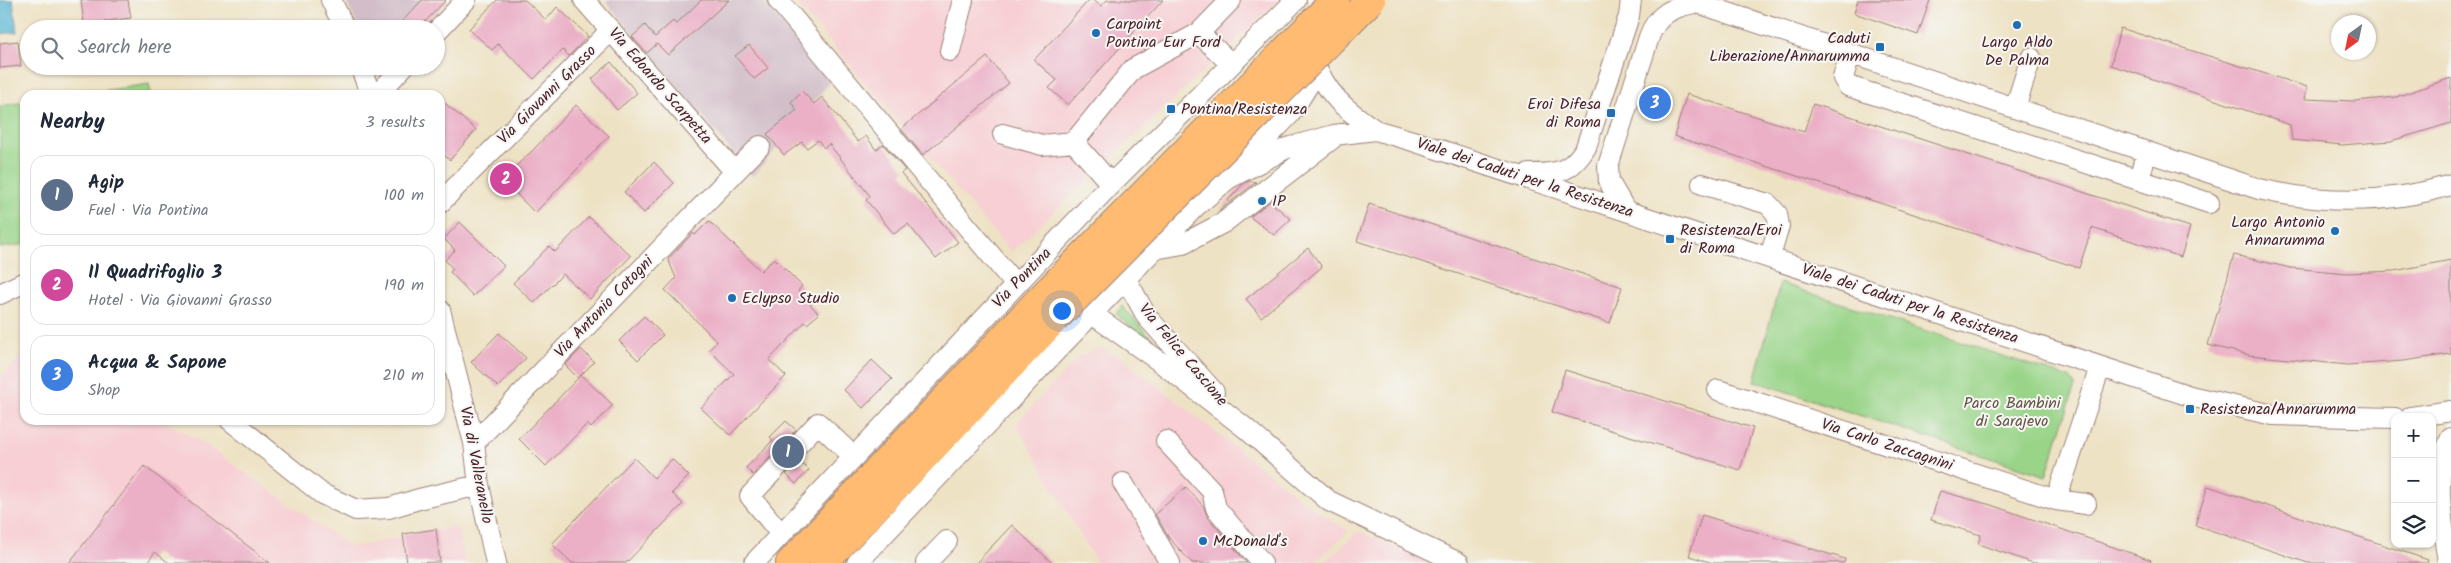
<!DOCTYPE html>
<meta charset="utf-8">
<style>
:root{--surface:#fff;--page:#f6f6f7;--text:#1f2937;--muted:#747a83;--line:#e0e1e3;--accent:#0f766e}
body{margin:0;font-family:Kalam,sans-serif;background:var(--page);color:var(--text)}
.controls{position:absolute;right:15px;bottom:15px;display:grid;overflow:hidden;border-radius:10px;box-shadow:0 1px 4px #0004}
.controls button{width:45px;height:45px;display:grid;place-items:center;padding:0;border:0;border-bottom:1px solid var(--line);background:var(--surface);color:var(--text);font:25px sans-serif}
.compass{position:absolute;left:2331px;top:15px;width:45px;height:45px;border-radius:50%;background:var(--surface);box-shadow:0 1px 4px #0004;rotate:213deg}
.you{position:absolute;left:1061px;top:310px;width:18px;height:18px;margin:-12px;border:4px solid #fff;border-radius:50%;background:#1a73e8;box-shadow:0 0 0 8px #1a73e833}
.badge{display:grid;place-items:center;width:32px;height:32px;border-radius:50%;background:var(--accent);color:#fff;font-size:16px;font-weight:700}
.pin{position:absolute;translate:-50% -50%;border:2px solid #fff;box-shadow:0 1px 5px #0006}
.list{margin:0;padding:0;list-style:none}
h2{display:flex;justify-content:space-between;align-items:center;height:65px;margin:0;padding:0 20px;font-size:21px}
h2 small{font-size:16px;font-weight:400;color:var(--muted)}
.list li{display:grid;grid-template-columns:32px 1fr auto;gap:15px;align-items:center;box-sizing:border-box;height:80px;margin:0 10px 10px;padding:0 10px;border:1px solid var(--line);border-radius:15px}
.list b{display:block;font-size:19px;white-space:nowrap}
.list p{margin:0;font-size:16px;white-space:nowrap;color:var(--muted)}
.list em{font-size:16px;font-style:normal;color:var(--muted)}
.icon{flex:none;width:28px;height:28px;fill:none;stroke:currentColor;stroke-width:2;stroke-linecap:round;stroke-linejoin:round}
.map{position:relative;flex:none;width:2451px;height:563px;overflow:hidden}
.search{position:absolute;background:var(--surface);box-shadow:0 1px 4px #0004;left:20px;top:20px;width:425px;height:55px;display:flex;align-items:center;gap:12px;box-sizing:border-box;padding:0 18px;border-radius:28px;color:var(--muted);font-size:19px}
.panel{position:absolute;background:var(--surface);box-shadow:0 1px 4px #0004;left:20px;top:90px;width:425px;height:335px;border-radius:15px}
.map>svg:first-child{display:block}
</style>
<div class="map">
<svg width="2451" height="563" viewBox="0 0 2451 563">
<rect width="100%" height="100%" fill="#f6f6f2"/>
<filter id="ink" filterUnits="userSpaceOnUse"><feTurbulence type="fractalNoise" baseFrequency=".02" numOctaves="2"/><feDisplacementMap in="SourceGraphic" scale="10" xChannelSelector="R" yChannelSelector="G"/><feConvolveMatrix kernelMatrix="1 2 1 2 8 2 1 2 1" color-interpolation-filters="sRGB"/></filter>
<filter id="wash" filterUnits="userSpaceOnUse"><feTurbulence type="fractalNoise" baseFrequency=".0096" numOctaves="4" result="noise"/><feDisplacementMap in="SourceGraphic" scale="20" xChannelSelector="R" yChannelSelector="G"/><feGaussianBlur stdDeviation="1.12" result="paint"/><feColorMatrix in="noise" values="0 0 0 0 0 0 0 0 0 0 0 0 0 0 0 0 0 1.4 0 .05"/><feComposite in="paint" operator="in"/></filter>
<g filter="url(#wash)">
<rect width="100%" height="100%" fill="#eee2c4"/>
<path fill="#f7cfd4" d="M 794,0 L 1279,0 L 1011,252 Z
M 1101,348 L 1122,358 L 1304,502 L 1348,531 L 1314,563 L 1097,563 L 1016,424 L 1080,356 Z
M 25,351 L 25,420 L 162,420 L 200,441 L 351,547 L 457,527 L 465,563 L 270,563 L 144,466 L 69,563 L 0,563 L 0,379 Z
M 1359,531 L 1429,563 L 1324,563 Z"/>
<path fill="#d2bdc8" d="M 346,0 L 448,0 L 420,29 L 359,29 Z
M 605,0 L 763,0 L 831,81 L 753,177 Z"/>
<path fill="#99d488" stroke="#727a5a" d="M 149,84 L 151,95 L 74,95 Z
M 25,102 L 25,244 L 0,248 L 0,106 Z
M 1780,283 L 2070,378 L 2075,386 L 2046,476 L 1754,381 Z
M 1122,306 L 1159,346 L 1159,349 L 1157,350 L 1116,314 Z"/>
<path fill="#56b6d4" stroke="#506a80" d="M 0,0 L 13,0 L 17,32 L 0,34 Z"/>
<g id="blocks">
<path fill="#ebafc6" d="M 81,0 L 128,0 L 131,18 L 84,24 Z
M 422,0 L 446,0 L 418,29 L 395,29 Z
M 497,0 L 525,0 L 546,20 L 557,7 L 588,36 L 569,56 L 563,50 L 534,79 L 498,44 L 492,50 L 469,29 Z
M 701,0 L 729,0 L 668,55 L 657,44 L 647,53 L 632,37 L 645,25 L 655,37 L 673,21 L 676,24 Z
M 1089,0 L 1093,0 L 1101,6 L 1107,0 L 1163,0 L 1068,105 L 1049,88 L 1057,80 L 1034,60 Z
M 1858,0 L 1930,0 L 1918,35 L 1854,13 Z
M 2120,28 L 2307,87 L 2305,99 L 2355,101 L 2396,97 L 2451,78 L 2451,123 L 2391,141 L 2342,145 L 2292,140 L 2290,125 L 2111,65 Z
M 18,41 L 21,66 L 0,68 L 0,43 Z
M 749,45 L 768,68 L 754,79 L 735,56 Z
M 987,57 L 1009,83 L 923,155 L 901,129 Z
M 611,62 L 637,93 L 617,110 L 592,79 Z
M 802,91 L 814,104 L 822,97 L 858,142 L 866,136 L 876,150 L 883,144 L 905,170 L 901,173 L 958,242 L 936,259 L 908,224 L 894,234 L 866,200 L 870,196 L 829,144 L 824,148 L 818,140 L 807,148 L 802,142 L 784,155 L 767,134 L 797,110 L 791,102 Z
M 1687,94 L 1804,132 L 1813,104 L 2190,227 L 2181,257 L 2092,228 L 2079,268 L 1674,136 Z
M 440,99 L 476,130 L 450,160 L 440,152 Z
M 576,105 L 609,136 L 535,213 L 502,179 L 533,150 Z
M 654,162 L 674,183 L 644,213 L 624,192 Z
M 1249,181 L 1256,182 L 1219,211 L 1243,184 Z
M 1281,193 L 1283,195 L 1274,205 L 1291,219 L 1274,235 L 1250,217 Z
M 1369,204 L 1622,287 L 1610,323 L 1357,241 Z
M 589,217 L 631,256 L 590,299 L 563,274 L 534,303 L 513,283 L 549,246 L 555,252 Z
M 709,221 L 761,271 L 774,258 L 802,286 L 798,291 L 819,314 L 807,324 L 805,322 L 769,360 L 786,376 L 730,435 L 701,408 L 734,374 L 709,350 L 717,341 L 665,290 L 676,278 L 668,259 L 693,233 L 695,235 Z
M 460,222 L 504,266 L 473,296 L 450,272 L 453,269 L 445,260 L 455,250 L 444,239 Z
M 1308,248 L 1322,267 L 1261,317 L 1246,299 Z
M 2234,255 L 2291,268 L 2347,273 L 2394,271 L 2451,260 L 2451,354 L 2403,361 L 2348,365 L 2249,355 L 2208,345 Z
M 644,316 L 663,335 L 638,360 L 619,341 Z
M 499,333 L 526,358 L 498,387 L 471,362 Z
M 581,349 L 594,362 L 578,378 L 565,365 Z
M 872,360 L 892,379 L 863,408 L 844,390 Z
M 1565,370 L 1753,428 L 1740,470 L 1552,412 Z
M 581,375 L 613,405 L 591,428 L 587,424 L 546,466 L 519,439 Z
M 786,421 L 796,430 L 753,475 L 746,468 L 773,440 L 770,437 Z
M 634,458 L 654,478 L 672,459 L 689,476 L 672,493 L 683,504 L 626,563 L 572,563 L 552,544 Z
M 799,461 L 809,470 L 796,484 L 786,474 Z
M 144,466 L 270,563 L 169,563 L 155,552 L 147,563 L 69,563 Z
M 2208,486 L 2428,560 L 2427,563 L 2308,563 L 2195,525 Z
M 1186,487 L 1203,506 L 1207,516 L 1247,563 L 1192,563 L 1169,538 L 1155,514 Z
M 1940,491 L 1991,505 L 2151,560 L 2150,563 L 2033,563 L 1978,544 L 1981,535 L 1931,520 Z
M 1702,515 L 1845,559 L 1844,563 L 1713,563 L 1689,556 Z
M 1012,525 L 1052,563 L 976,563 Z
M 436,529 L 440,562 L 407,563 L 403,534 Z"/>
</g>
</g>
<g filter="url(#ink)">
<use href="#blocks" fill-opacity="0" stroke="#9c8078" stroke-width="1"/>
<g fill="none" stroke-linecap="round" stroke-linejoin="round">
<defs>
<path id="minor" d="M 331,0 L 345,29
M 584,0 L 735,172
M 778,0 L 1015,284
M 1689,0 L 2259,189 C 2323,204 2388,204 2451,185
M 436,32 L 466,0
M 1199,33 L 1231,0
M 950,51 L 963,0
M 1850,54 L 1843,78 L 1848,86 L 2139,180 L 2146,153
M 1313,58 C 1326,95 1345,109 1375,130
M 360,66 L 371,95
M 377,95 L 404,66
M 2015,108 L 2031,58
M 1003,134 L 1042,145 L 1074,142
M 1529,174 C 1556,174 1571,173 1586,147 L 1629,16 L 1631,0
M 1228,179 L 1287,148 L 1334,135 L 1375,130 L 1413,141 L 2190,396 L 2273,415 L 2395,418
M 2139,180 L 2209,203
M 1111,184 L 1074,142 L 1133,69 L 1199,33 L 1231,64
M 1702,184 L 1768,204 L 1777,214 L 1779,226 L 1770,257
M 440,203 L 611,30
M 1626,211 L 1609,182 L 1608,166 L 1649,37 C 1657,14 1673,7 1695,3
M 1154,249 L 1183,244 L 1223,223 L 1333,138
M 1126,279 L 1147,317 L 1214,392
M 0,294 L 25,282
M 440,310 L 474,443 L 479,485 L 496,563
M 1092,314 L 1159,361 L 1244,427 L 1329,501 L 1459,563
M 1718,390 L 2056,500 L 2086,504
M 2411,417 L 2451,411
M 230,420 L 322,494 L 356,510 L 389,508 L 419,499 L 479,485
M 1166,441 L 1212,491 L 1216,508 L 1262,563
M 474,443 L 760,146
M 1123,483 L 1170,563
M 2056,500 L 2100,367
M 781,534 L 750,496 L 818,423 L 854,457
M 754,563 L 1111,184 L 1296,0
M 857,563 L 1055,352 L 1194,208 L 1228,179 L 1290,114 L 1309,84 L 1313,60
M 926,563 L 947,541
M 2448,563 C 2443,522 2431,476 2451,438"/>
<path id="highway" d="M 790,563 L 1039,300
M 823,563 L 1055,319"/>
</defs>
<use href="#minor" stroke="#9c8078" stroke-width="22"/>
<use href="#highway" stroke="#9c8078" stroke-width="30"/>
<use href="#minor" stroke="#fff" stroke-width="20"/>
<use href="#highway" stroke="#febb71" stroke-width="28"/>
<defs>
<path id="highway-bridge" d="M 1039,300 L 1335,0
M 1055,319 L 1371,0"/>
</defs>
<use href="#highway-bridge" stroke="#9c8078" stroke-width="30" stroke-linecap="butt"/>
<use href="#highway-bridge" stroke="#febb71" stroke-width="28"/>
</g>
</g>
<g fill="#1f6fb2" stroke="#f6f6f2" stroke-width="2">
<circle cx="2017" cy="25" r="5"/>
<circle cx="1096" cy="33" r="5"/>
<rect x="1875" y="42" width="10" height="10" rx="2.5"/>
<rect x="1166" y="104" width="10" height="10" rx="2.5"/>
<rect x="1606" y="108" width="10" height="10" rx="2.5"/>
<circle cx="1262" cy="201" r="5"/>
<circle cx="2335" cy="231" r="5"/>
<rect x="1665" y="234" width="10" height="10" rx="2.5"/>
<circle cx="732" cy="298" r="5"/>
<rect x="2185" y="404" width="10" height="10" rx="2.5"/>
<circle cx="1203" cy="541" r="5"/>
</g>
<g text-anchor="middle" dominant-baseline="central" stroke-width="4" stroke-linejoin="round" paint-order="stroke">
<g font-size="16" fill="#4a1f2b" stroke="#f6f6f2" text-anchor="start">
<text x="1106" y="24">Carpoint<tspan x="1106" dy="18">Pontina Eur Ford</tspan></text>
<text x="1870" y="38" text-anchor="end">Caduti<tspan x="1870" dy="18">Liberazione/Annarumma</tspan></text>
<text x="2017" y="42" text-anchor="middle">Largo Aldo<tspan x="2017" dy="18">De Palma</tspan></text>
<text x="1601" y="104" text-anchor="end">Eroi Difesa<tspan x="1601" dy="18">di Roma</tspan></text>
<text x="1181" y="109">Pontina/Resistenza</text>
<text x="1272" y="201">IP</text>
<text x="2325" y="222" text-anchor="end">Largo Antonio<tspan x="2325" dy="18">Annarumma</tspan></text>
<text x="1680" y="230">Resistenza/Eroi<tspan x="1680" dy="18">di Roma</tspan></text>
<text x="742" y="298">Eclypso Studio</text>
<text x="2200" y="409">Resistenza/Annarumma</text>
<text x="1213" y="541">McDonald's</text>
</g>
<g font-size="16" fill="#4a1f2b" stroke="#f6f6f2">
<text transform="translate(660 86) rotate(49)">Via Edoardo Scarpetta</text>
<text transform="translate(547 95) rotate(-45)">Via Giovanni Grasso</text>
<text transform="translate(1525 178) rotate(18)">Viale dei Caduti per la Resistenza</text>
<text transform="translate(1022 278) rotate(-46)">Via Pontina</text>
<text transform="translate(1910 304) rotate(18)">Viale dei Caduti per la Resistenza</text>
<text transform="translate(604 307) rotate(-46)">Via Antonio Cotogni</text>
<text transform="translate(1183 355) rotate(50)">Via Felice Cascione</text>
<text transform="translate(1887 445) rotate(18)">Via Carlo Zaccagnini</text>
<text transform="translate(476 465) rotate(79)">Via di Valleranello</text>
</g>
<g font-size="16" fill="#625547" stroke="#f6f6f2">
<text x="2012" y="403">Parco Bambini<tspan x="2012" dy="18">di Sarajevo</tspan></text>
</g>
</g>
</svg>
<div class="controls">
<button>+</button>
<button>−</button>
<button><svg class="icon" aria-label="layers" viewBox="0 0 24 24"><path d="M12 4l9 5-9 5-9-5zM3 14l9 5 9-5"/></svg></button>
</div>
<svg class="compass" viewBox="-18 -18 36 36"><path d="M0-13l5 13h-10z" fill="#e53935"/><path d="M0 13l5-13h-10z" fill="#747a83"/></svg>
<div class="you"></div>
<div class="pin badge" style="left:788px;top:452px;background:#5c6f8a">1</div>
<div class="pin badge" style="left:506px;top:179px;background:#d1479c">2</div>
<div class="pin badge" style="left:1655px;top:103px;background:#3f7fe0">3</div>
<div class="search"><svg class="icon" aria-label="search" viewBox="0 0 24 24"><circle cx="10" cy="10" r="6"/><path d="M15 15l6 6"/></svg>Search here</div>
<section class="panel">
<h2>Nearby<small>3 results</small></h2>
<ul class="list">
<li><span class="badge" style="background:#5c6f8a">1</span><div><b>Agip</b><p>Fuel · Via Pontina</p></div><em>100 m</em></li>
<li><span class="badge" style="background:#d1479c">2</span><div><b>Il Quadrifoglio 3</b><p>Hotel · Via Giovanni Grasso</p></div><em>190 m</em></li>
<li><span class="badge" style="background:#3f7fe0">3</span><div><b>Acqua &amp; Sapone</b><p>Shop</p></div><em>210 m</em></li>
</ul>
</section>
</div>
